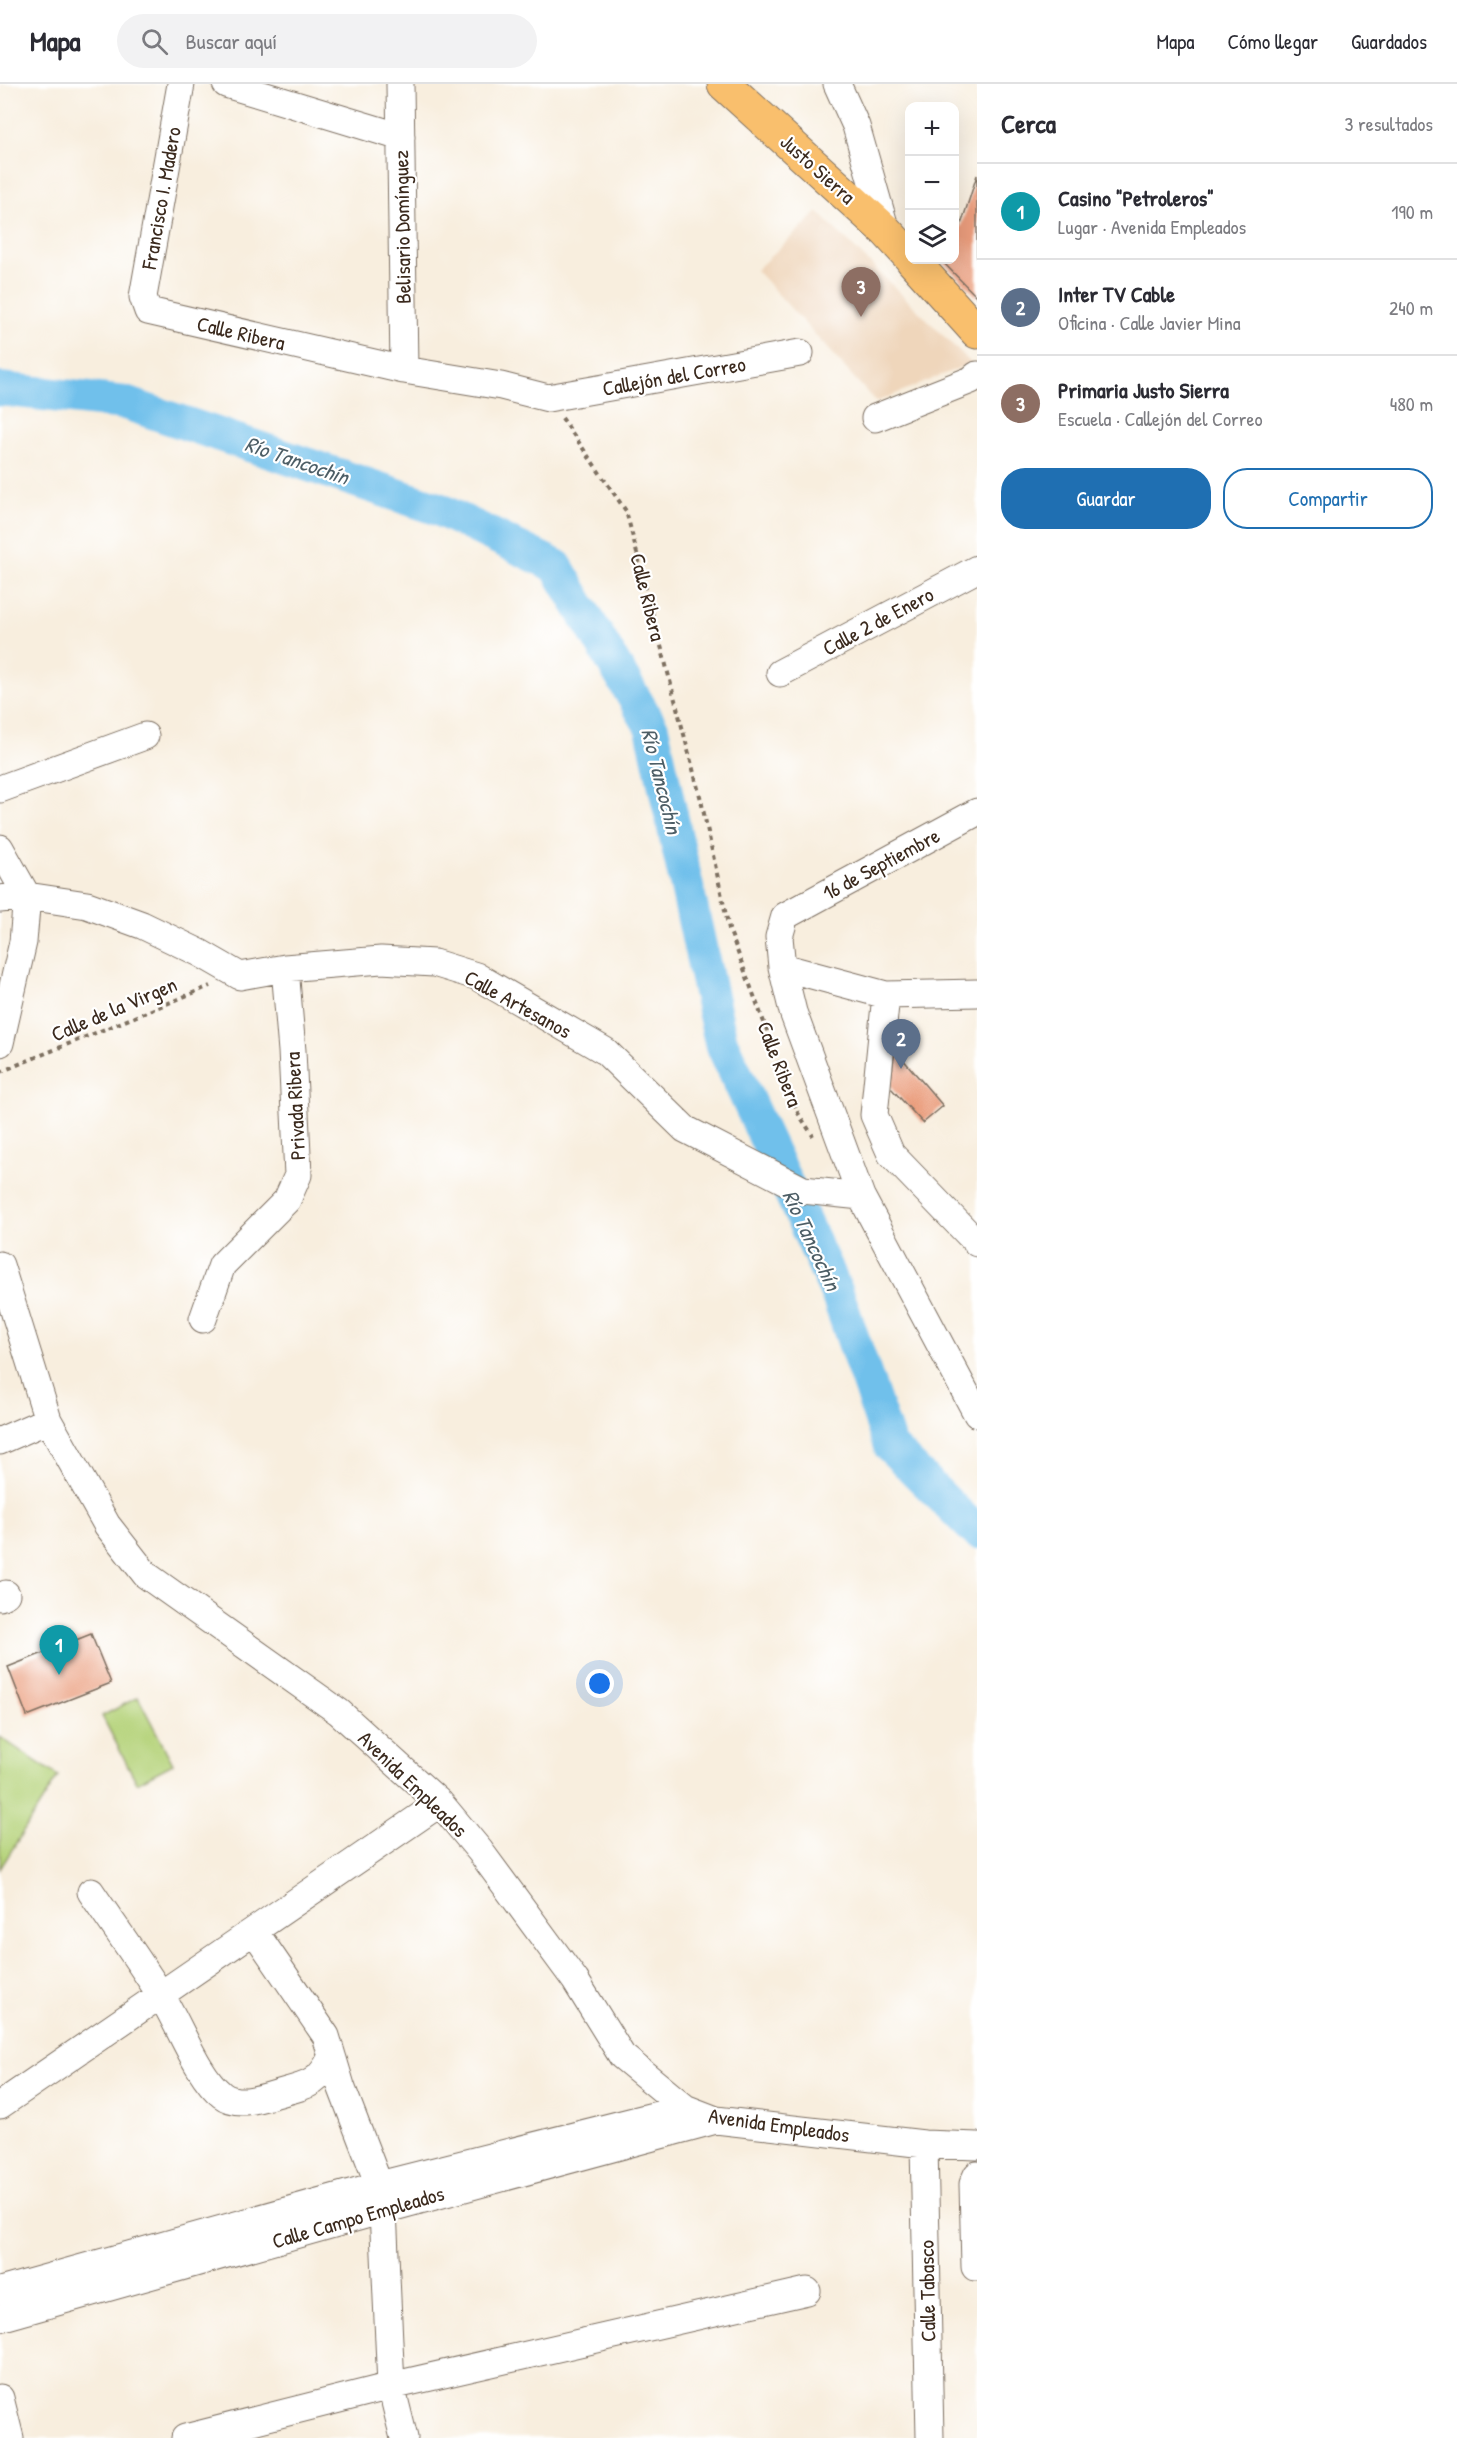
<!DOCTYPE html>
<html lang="es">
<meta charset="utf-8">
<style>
:root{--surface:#fff;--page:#f2f2f3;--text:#2b2b33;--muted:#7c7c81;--line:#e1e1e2;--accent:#1f6fb2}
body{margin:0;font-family:"Patrick Hand",sans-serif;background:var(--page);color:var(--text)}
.controls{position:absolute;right:18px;top:18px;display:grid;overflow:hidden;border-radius:12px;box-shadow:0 6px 24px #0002}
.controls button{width:54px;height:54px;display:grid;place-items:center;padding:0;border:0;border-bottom:2px solid var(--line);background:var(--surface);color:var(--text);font:30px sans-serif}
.you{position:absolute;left:600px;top:1600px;width:21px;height:21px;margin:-15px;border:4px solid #fff;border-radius:50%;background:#1a73e8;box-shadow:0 0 0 9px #1a73e833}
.badge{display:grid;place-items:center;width:39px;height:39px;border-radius:50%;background:var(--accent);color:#fff;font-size:20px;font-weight:700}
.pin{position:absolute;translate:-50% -50px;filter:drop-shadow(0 2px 3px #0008)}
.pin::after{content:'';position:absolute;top:32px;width:21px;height:18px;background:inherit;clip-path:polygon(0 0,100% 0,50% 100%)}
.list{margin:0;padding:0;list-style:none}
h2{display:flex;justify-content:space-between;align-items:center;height:78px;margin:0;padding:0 24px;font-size:26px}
h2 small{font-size:20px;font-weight:400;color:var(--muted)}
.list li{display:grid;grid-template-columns:39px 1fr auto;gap:18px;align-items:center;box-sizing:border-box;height:96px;padding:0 24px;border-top:2px solid var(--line)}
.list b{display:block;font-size:22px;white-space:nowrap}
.list p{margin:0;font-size:20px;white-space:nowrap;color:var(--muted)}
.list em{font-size:20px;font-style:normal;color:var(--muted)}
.actions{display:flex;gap:12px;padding:18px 24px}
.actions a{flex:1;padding:14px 0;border:2px solid var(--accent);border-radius:24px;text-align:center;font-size:21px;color:var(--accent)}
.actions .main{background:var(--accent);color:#fff}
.icon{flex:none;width:33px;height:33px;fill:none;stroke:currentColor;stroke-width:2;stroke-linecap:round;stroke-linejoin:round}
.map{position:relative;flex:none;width:977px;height:2354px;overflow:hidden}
header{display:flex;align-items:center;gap:36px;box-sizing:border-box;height:84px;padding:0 30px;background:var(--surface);border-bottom:2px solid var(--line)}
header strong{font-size:28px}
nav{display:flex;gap:33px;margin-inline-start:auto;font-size:21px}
.search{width:420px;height:54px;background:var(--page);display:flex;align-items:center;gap:15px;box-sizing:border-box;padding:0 21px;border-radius:33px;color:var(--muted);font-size:22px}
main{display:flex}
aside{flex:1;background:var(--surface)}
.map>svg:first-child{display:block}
</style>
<header>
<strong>Mapa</strong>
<div class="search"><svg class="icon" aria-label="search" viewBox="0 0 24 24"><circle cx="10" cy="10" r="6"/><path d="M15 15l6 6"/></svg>Buscar aquí</div>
<nav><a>Mapa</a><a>Cómo llegar</a><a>Guardados</a></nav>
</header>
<main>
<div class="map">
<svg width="977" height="2354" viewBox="0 0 977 2354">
<rect width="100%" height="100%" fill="#fff"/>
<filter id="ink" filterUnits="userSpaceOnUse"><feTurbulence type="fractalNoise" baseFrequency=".0167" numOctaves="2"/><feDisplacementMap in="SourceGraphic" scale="12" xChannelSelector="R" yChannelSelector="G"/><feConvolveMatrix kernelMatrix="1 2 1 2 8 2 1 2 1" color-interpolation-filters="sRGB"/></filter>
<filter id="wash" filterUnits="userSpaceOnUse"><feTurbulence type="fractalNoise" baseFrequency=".008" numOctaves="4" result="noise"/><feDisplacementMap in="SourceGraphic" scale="24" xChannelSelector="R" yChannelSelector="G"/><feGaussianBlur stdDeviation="1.35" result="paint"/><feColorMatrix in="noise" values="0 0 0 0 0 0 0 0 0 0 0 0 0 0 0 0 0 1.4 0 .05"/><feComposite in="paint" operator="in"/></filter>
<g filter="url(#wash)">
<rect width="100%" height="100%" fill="#f8eede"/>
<path fill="#efd6bb" d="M 818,128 L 971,279 L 876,318 L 756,186 Z"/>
<path fill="#b5d37a" stroke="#787e4c" stroke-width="1.5" d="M 138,1613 L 173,1680 L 137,1699 L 102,1632 Z
M 0,1653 L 58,1692 L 0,1785 Z"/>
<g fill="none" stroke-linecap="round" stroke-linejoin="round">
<path stroke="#6fc0eb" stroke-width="34" d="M 0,305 L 125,319 L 436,424 L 556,482 L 652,644 L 721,958 L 837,1209 L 890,1362 L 977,1448"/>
</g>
<g id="blocks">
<path fill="#ea9c7c" d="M 977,91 L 977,213 L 941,176 L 954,176 L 954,148 L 961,141 Z
M 895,966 L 943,1022 L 923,1039 L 890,1003 Z
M 91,1550 L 111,1599 L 27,1632 L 8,1583 Z"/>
</g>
</g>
<g filter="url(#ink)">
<use href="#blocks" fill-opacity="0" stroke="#7d6f61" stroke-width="1.5"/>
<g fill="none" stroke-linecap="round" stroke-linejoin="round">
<defs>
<path id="minor" d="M 181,0 L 143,213 L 148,227 L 404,286 L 501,302 L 548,314 L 800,269
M 226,0 L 401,53
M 400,0 L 404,286
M 837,0 L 856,42 L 886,147
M 875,334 L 971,296 L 977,291
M 780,589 L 977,485
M 0,705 L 145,652
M 977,728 L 785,832 L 779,853 L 782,883 L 793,928 L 861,1112 L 977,1330
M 0,764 L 27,812 L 23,858 L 0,959
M 0,815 L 27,812 L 87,821 L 142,841 L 200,869 L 240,892 L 285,884 L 381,876 L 434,879 L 476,892 L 605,967 L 685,1045 L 803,1106 L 861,1112
M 782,883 L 886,911 L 977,909
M 886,911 L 874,1031 L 891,1070 L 977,1159
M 0,1181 L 48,1336 L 107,1441 L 146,1491 L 339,1628 L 440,1719 L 480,1767 L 575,1896 L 622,1972 L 685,2024 L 716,2036 L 924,2060 L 977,2062
M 203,1235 L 222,1181 L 287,1116 L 298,1091 L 292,967 L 285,884
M 0,1357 L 48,1336
M 0,1513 L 6,1510
M 91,1808 C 114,1842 138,1875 160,1910 C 178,1937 197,1992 222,2011 C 239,2024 265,2013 283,2008 C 310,2001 320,1998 332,1972
M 255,1848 L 326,1952 L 341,2002 L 379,2101 L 383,2126 L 391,2302 L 404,2354
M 0,2021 L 440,1719
M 924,2060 L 930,2354
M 977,2091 L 973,2100 L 975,2183 L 977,2183
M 0,2207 L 379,2101 L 685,2024
M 0,2234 L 383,2126 L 716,2036
M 0,2314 L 10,2354
M 185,2354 L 391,2302 L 807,2207"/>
<path id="major" d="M 724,0 L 886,147 L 910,173
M 912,176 L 977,248"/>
</defs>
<use href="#minor" stroke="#7d6f61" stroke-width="29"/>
<use href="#major" stroke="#7d6f61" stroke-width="35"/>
<path stroke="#7d6f61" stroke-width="4" stroke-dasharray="4.5 4.5" stroke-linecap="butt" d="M 562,334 L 626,427 L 701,716 L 729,845 L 798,1029 L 813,1052
M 0,988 L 210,902"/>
<use href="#minor" stroke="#fff" stroke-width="27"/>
<use href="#major" stroke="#f9bf6d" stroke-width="33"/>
</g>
</g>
<g text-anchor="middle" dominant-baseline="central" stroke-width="4.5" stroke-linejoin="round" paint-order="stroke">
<g font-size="21" fill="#3b2a1e" stroke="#fff">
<text transform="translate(818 85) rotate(42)">Justo Sierra</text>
<text transform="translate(161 114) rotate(-80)">Francisco I. Madero</text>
<text transform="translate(402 143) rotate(-91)">Belisario Domínguez</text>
<text transform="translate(241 249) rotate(13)">Calle Ribera</text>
<text transform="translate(674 292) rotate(-10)">Callejón del Correo</text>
<text transform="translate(648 513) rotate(76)">Calle Ribera</text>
<text transform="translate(878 537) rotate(-28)">Calle 2 de Enero</text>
<text transform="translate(881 780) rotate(-28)">16 de Septiembre</text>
<text transform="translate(518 920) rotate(29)">Calle Artesanos</text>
<text transform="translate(114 925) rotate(-23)">Calle de la Virgen</text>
<text transform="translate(780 980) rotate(69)">Calle Ribera</text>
<text transform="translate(295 1022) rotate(-93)">Privada Ribera</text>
<text transform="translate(413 1700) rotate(44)">Avenida Empleados</text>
<text transform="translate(779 2041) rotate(8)">Avenida Empleados</text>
<text transform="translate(358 2133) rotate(-16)">Calle Campo Empleados</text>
<text transform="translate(927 2207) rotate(-91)">Calle Tabasco</text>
</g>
<g font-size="22" font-style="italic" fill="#4d5e66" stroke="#fff">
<text transform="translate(297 376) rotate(19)">Río Tancochín</text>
<text transform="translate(662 697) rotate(76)">Río Tancochín</text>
<text transform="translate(812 1156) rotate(65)">Río Tancochín</text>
</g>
</g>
</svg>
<div class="controls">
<button>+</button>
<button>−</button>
<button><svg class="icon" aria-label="layers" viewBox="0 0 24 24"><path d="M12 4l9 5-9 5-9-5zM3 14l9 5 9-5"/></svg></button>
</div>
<div class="you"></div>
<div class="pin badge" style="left:59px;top:1591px;background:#0f9aa8">1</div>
<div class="pin badge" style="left:901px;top:985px;background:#5c6f8a">2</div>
<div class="pin badge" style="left:861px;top:233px;background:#8d6e63">3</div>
</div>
<aside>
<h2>Cerca<small>3 resultados</small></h2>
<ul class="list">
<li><span class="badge" style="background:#0f9aa8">1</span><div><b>Casino &quot;Petroleros&quot;</b><p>Lugar · Avenida Empleados</p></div><em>190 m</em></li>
<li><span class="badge" style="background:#5c6f8a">2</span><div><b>Inter TV Cable</b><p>Oficina · Calle Javier Mina</p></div><em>240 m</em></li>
<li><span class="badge" style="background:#8d6e63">3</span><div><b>Primaria Justo Sierra</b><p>Escuela · Callejón del Correo</p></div><em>480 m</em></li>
</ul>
<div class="actions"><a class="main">Guardar</a><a>Compartir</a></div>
</aside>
</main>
